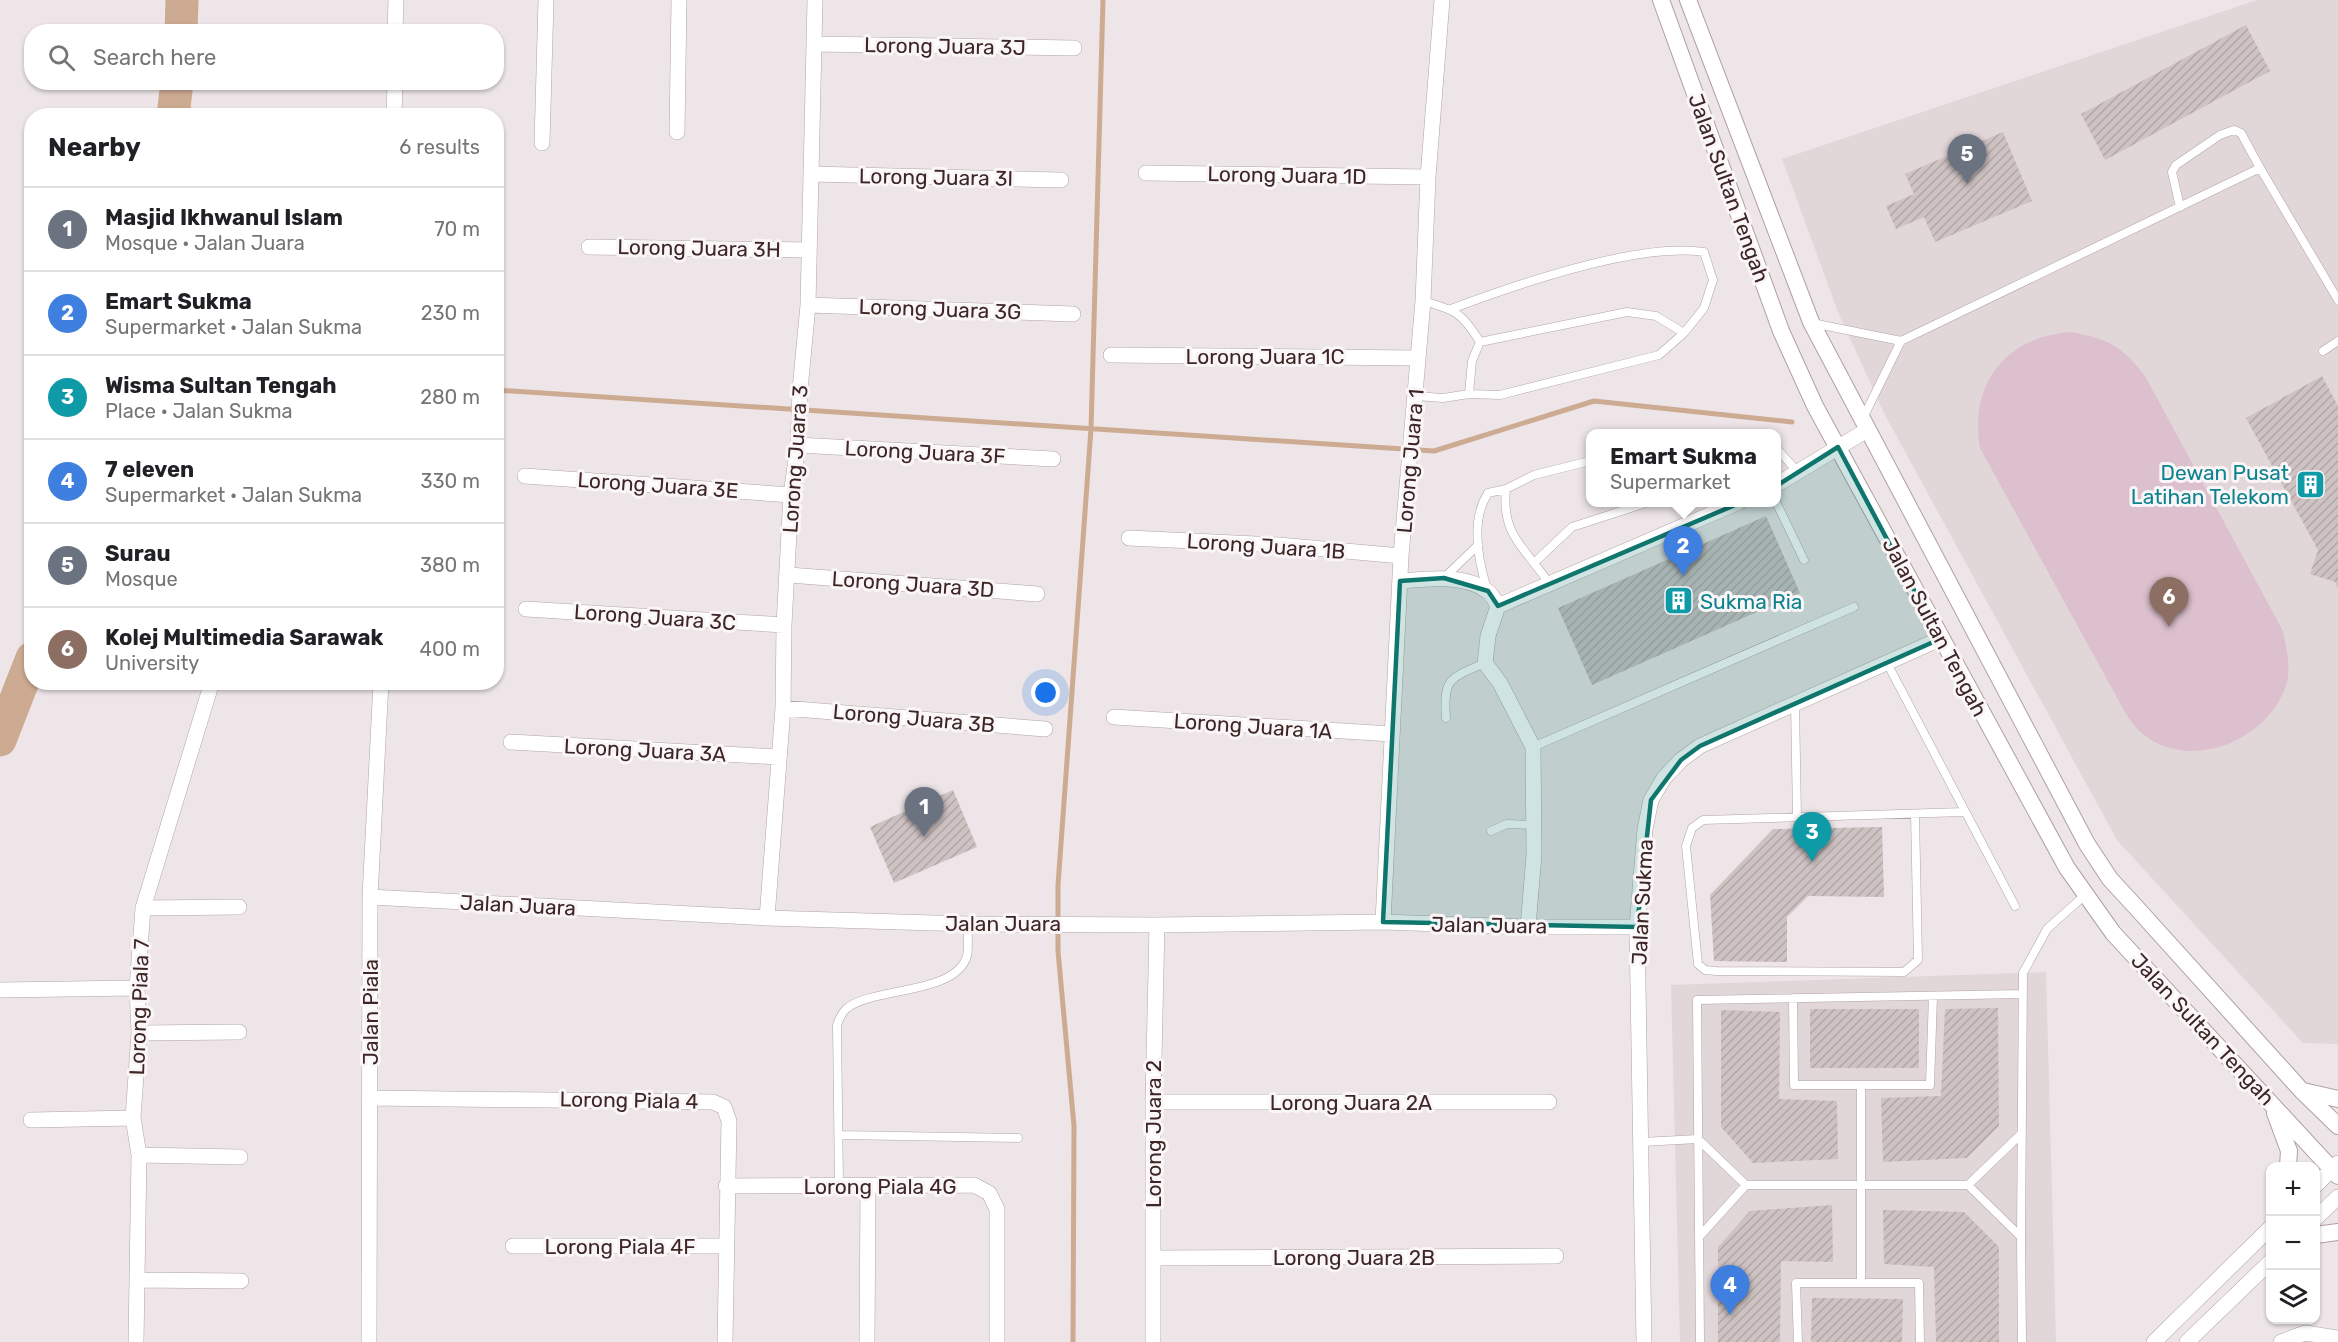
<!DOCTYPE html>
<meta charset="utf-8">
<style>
:root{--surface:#fff;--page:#f6f6f6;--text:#202124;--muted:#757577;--line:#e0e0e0;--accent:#2563eb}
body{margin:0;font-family:Rubik,sans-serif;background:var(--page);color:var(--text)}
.controls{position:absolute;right:18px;bottom:18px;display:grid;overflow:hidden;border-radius:12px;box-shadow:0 2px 4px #0004}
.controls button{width:54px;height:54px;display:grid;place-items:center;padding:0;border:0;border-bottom:2px solid var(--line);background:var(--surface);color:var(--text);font:30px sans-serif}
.you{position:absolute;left:1046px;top:693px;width:21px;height:21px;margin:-15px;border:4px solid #fff;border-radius:50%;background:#1a73e8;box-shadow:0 0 0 9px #1a73e833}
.badge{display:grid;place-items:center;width:39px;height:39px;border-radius:50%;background:var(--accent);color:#fff;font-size:20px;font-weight:700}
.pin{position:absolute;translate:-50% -50px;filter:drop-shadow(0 2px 3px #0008)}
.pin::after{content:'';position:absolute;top:32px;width:21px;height:18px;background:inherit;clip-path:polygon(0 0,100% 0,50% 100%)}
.popup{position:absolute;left:1586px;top:429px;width:195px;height:78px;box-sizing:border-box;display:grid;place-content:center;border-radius:12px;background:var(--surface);filter:drop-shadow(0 2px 4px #0005);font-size:20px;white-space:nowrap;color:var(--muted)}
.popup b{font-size:22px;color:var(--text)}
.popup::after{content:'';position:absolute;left:50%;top:100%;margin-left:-12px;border:12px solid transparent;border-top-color:var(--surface)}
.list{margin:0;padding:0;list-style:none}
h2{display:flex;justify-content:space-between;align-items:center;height:78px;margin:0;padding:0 24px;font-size:26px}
h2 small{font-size:20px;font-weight:400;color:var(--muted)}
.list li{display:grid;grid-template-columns:39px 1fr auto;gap:18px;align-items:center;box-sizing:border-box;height:84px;padding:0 24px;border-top:2px solid var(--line)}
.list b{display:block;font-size:22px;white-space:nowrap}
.list p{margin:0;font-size:20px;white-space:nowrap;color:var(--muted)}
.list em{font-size:20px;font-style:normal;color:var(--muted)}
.icon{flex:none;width:33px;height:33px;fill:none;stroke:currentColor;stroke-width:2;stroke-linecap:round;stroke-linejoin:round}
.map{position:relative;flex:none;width:2338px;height:1342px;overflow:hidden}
.search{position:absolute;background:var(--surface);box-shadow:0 2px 4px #0004;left:24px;top:24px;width:480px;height:66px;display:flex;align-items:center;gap:15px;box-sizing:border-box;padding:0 21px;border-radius:24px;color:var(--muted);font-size:22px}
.panel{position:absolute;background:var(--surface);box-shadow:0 2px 4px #0004;left:24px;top:108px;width:480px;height:582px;border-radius:24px}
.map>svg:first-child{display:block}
</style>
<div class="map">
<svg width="2338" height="1342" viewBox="0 0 2338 1342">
<defs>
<pattern id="building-hatch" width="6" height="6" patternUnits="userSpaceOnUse" patternTransform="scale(1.5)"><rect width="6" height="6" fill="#cec2c3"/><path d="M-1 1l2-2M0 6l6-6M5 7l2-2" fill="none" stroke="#b2a7a7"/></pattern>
</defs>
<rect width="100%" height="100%" fill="#ede5e7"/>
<path fill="#e1d6d8" d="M 2257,0 L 2338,0 L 2338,1044 L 2303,1043 L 2117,840 L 1885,415 L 1838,312 L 1782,159 Z
M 2046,972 L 2056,1342 L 1680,1342 L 1671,985 Z"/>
<path fill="#dcc0cd" d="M 2072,332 C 2110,340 2121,345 2145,376 L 2283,631 C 2286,647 2291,666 2287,682 C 2272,738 2193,773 2144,735 C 2137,730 2131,721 2126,714 L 1980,448 C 1969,383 2006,336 2072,332 Z"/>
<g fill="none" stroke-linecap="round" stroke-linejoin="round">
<path stroke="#cdab92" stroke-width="5" d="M 496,390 L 1434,451 L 1594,401 L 1792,422
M 1073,1342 L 1074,1126 L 1058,951 L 1058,885 L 1091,429 L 1103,0"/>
<path stroke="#cdab92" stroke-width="33" d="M 181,32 L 182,0
M 173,116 L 177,82
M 0,740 L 32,658"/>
</g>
<path fill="url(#building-hatch)" d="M 2246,25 L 2270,71 L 2105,160 L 2081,114 Z
M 2003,132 L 2032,201 L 1935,242 L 1924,217 L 1896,229 L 1886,206 L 1914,194 L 1905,174 Z
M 2322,376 L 2338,406 L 2338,588 L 2335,582 L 2310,574 L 2318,550 L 2246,418 Z
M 1766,516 L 1800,593 L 1592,685 L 1558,608 Z
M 953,790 L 977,847 L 894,883 L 870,827 Z
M 1882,827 L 1884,897 L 1808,896 L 1787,917 L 1787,962 L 1714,961 L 1710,895 L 1773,829 Z
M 1998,1008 L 1999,1126 L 1967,1158 L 1883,1162 L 1881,1098 L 1941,1096 L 1945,1009 Z
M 1810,1009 L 1919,1009 L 1919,1068 L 1810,1068 Z
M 1721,1010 L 1780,1012 L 1779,1099 L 1837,1101 L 1838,1159 L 1753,1163 L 1721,1127 Z
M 1832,1205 L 1833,1262 L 1781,1261 L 1780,1342 L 1718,1342 L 1718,1247 L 1750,1211 Z
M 1883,1210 L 1964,1212 L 1999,1247 L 1999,1342 L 1936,1342 L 1934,1267 L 1884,1264 Z
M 1812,1298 L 1903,1299 L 1902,1342 L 1811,1342 Z"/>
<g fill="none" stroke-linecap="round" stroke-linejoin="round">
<defs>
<path id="service" d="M 2180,207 L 2172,172 L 2176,165 L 2220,135 L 2234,130 L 2241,133 L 2260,168
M 1423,301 C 1456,310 1462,313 1480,342 L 1472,361 L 1469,394 L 1500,395 L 1659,355 L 1684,333 L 1704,308 L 1713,280 L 1704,252 C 1638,242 1515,285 1451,309
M 1812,323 L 1901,341 L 2260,168 L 2338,300
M 1480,342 L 1627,312 L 1656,316 L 1684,333
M 2323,351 L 2338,341
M 1416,396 L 1443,398 L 1469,394
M 1863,418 L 1901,341
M 1776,448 L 1797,471
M 1506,489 C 1501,535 1525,548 1549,583
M 1776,502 L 1804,560
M 1535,562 L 1572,527 L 1649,502
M 1445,577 L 1478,545
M 1487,589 C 1478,560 1470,521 1488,493 L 1506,489 L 1534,475 L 1590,461
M 1887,663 L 2015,906
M 1795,704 L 1797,816
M 1446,718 C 1443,678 1450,678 1485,663
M 1533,747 L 1854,607
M 1915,814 L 1918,960 L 1904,972 L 1716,971 L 1705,970 L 1698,964 L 1686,846 L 1692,828 L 1703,820 L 1964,812
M 1491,831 L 1507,824 L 1535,825
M 1793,998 L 1794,1085 L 1930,1085 L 1933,996
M 1861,1085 L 1861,1283
M 840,1135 L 1018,1138
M 1642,1142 L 1698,1139 L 1746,1185 L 1968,1185 L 2021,1134
M 1968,1185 L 2021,1237 L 2022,1342
M 839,1186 L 837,1025 C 839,1019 842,1013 846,1009 C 871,987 956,995 967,956 C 969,947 967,934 968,924
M 1699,1237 L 1746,1185
M 2021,1237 L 2023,973 L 2047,929 L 2085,895
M 1700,1342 L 1697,1000 L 2022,994
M 1798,1342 L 1796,1283 L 1919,1283 L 1920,1342"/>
<path id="minor" d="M 395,32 L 396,0
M 816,44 L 1074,48
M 394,116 L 395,82
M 677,132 L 679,0
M 542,143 L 546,0
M 1146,173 L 1428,177
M 811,174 L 1061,180
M 589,247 L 809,250
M 808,305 L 1073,314
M 1111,355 L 1418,358
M 798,445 L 1053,459
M 525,476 L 791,495
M 1776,485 L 1867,430
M 1129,538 L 1279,545 L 1401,556
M 789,575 L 1037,594
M 1400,581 C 1426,579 1465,574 1487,591 C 1492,594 1495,601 1498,606
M 526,609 L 784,625
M 783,708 L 1045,729
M 1114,717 L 1392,734
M 511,742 L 778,757
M 370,897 L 767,918 L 968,924 L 1157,925 L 1383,922 L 1528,927 L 1637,927
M 143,908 L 239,907
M 767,918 L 783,708 L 784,625 L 791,495 L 798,445 L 800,390 L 808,305 L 815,0
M 1383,922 L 1401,556 L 1423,301 L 1428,177 L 1442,0
M 1528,927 L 1534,855 L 1533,747 L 1500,683 L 1485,663 L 1488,636 L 1498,606 L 1739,502
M 0,990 L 137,988
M 139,1033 L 239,1032
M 370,1098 L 713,1102 L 724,1107 L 729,1121 L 725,1342
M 1153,1102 L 1549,1102
M 31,1120 L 133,1118
M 139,1155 L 240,1157
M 2316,1185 L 2338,1163
M 726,1186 L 974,1185 L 989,1193 L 997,1209 L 997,1342
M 2316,1218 L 2338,1197
M 513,1246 L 726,1246
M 1153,1258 L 1556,1256
M 137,1280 L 241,1281
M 136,1342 L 139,1155 L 133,1118 L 139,1033 L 137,988 L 143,908 L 212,682
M 369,1342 L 370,897 L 381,682
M 867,1342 L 868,1186
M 1153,1342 L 1153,1102 L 1157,925
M 1644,1342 L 1637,927 L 1645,829 L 1651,800 L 1664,778 L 1681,760 L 1700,746 L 1940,639
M 2154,1342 L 2270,1228
M 2187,1342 L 2270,1262
M 2281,1342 L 2305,1333 L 2338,1338"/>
<path id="secondary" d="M 1661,0 L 1781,331 L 1815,406 L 2067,868 L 2113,933 L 2338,1176
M 1688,0 L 1811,322 L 2087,844 L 2110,879 L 2134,905 L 2302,1091 L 2338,1126
M 2303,1091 L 2338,1099
M 2275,1113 L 2289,1151 L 2288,1166
M 2316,1235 L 2338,1232"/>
</defs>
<use href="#service" stroke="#b2a4a5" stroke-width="9"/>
<use href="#minor" stroke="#b2a4a5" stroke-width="16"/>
<use href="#secondary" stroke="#b29fa0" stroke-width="18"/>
<use href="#service" stroke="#fff" stroke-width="8"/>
<use href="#minor" stroke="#fff" stroke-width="15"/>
<use href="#secondary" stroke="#fff" stroke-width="16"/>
</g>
<path fill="#0f766e" fill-opacity="0.2" stroke="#0f766e" stroke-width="4.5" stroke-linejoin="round" d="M 1838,447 L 1940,639 L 1700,746 L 1681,760 L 1651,800 L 1637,927 L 1383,922 L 1400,581 L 1444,578 L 1488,591 L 1498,606 L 1770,490 Z"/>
<defs>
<symbol id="building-square" viewBox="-11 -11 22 22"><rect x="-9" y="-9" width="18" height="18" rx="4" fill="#0f9aa8" stroke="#faf6f7"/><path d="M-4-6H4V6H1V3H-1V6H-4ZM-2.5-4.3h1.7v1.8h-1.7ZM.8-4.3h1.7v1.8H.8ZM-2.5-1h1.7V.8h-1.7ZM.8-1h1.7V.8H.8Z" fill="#fff"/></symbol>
</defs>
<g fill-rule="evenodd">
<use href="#building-square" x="2294" y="468" width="33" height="33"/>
<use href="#building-square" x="1662" y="584" width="33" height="33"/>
</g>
<g text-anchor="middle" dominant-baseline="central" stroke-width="6" stroke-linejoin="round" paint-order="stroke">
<g font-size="21" fill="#3e2626" stroke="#faf6f7">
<text transform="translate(945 46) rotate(1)">Lorong Juara 3J</text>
<text transform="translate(1287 175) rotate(1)">Lorong Juara 1D</text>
<text transform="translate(936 177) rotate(1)">Lorong Juara 3I</text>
<text transform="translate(1729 188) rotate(70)">Jalan Sultan Tengah</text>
<text transform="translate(699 248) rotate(1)">Lorong Juara 3H</text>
<text transform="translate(940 309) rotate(2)">Lorong Juara 3G</text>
<text x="1265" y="356">Lorong Juara 1C</text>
<text transform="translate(925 452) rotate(3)">Lorong Juara 3F</text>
<text transform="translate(795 459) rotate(-86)">Lorong Juara 3</text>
<text transform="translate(1410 461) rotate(-85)">Lorong Juara 1</text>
<text transform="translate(658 485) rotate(4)">Lorong Juara 3E</text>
<text transform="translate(1266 546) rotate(4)">Lorong Juara 1B</text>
<text transform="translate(913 584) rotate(4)">Lorong Juara 3D</text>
<text transform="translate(655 617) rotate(4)">Lorong Juara 3C</text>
<text transform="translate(1935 627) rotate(62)">Jalan Sultan Tengah</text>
<text transform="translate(914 718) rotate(5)">Lorong Juara 3B</text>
<text transform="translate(1253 726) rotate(4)">Lorong Juara 1A</text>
<text transform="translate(645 750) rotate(3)">Lorong Juara 3A</text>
<text transform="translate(1642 902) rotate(-87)">Jalan Sukma</text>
<text transform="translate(518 905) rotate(3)">Jalan Juara</text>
<text x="1003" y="923">Jalan Juara</text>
<text transform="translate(1489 925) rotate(1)">Jalan Juara</text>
<text transform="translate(139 1007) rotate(-88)">Lorong Piala 7</text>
<text transform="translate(370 1012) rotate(-90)">Jalan Piala</text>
<text transform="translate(2203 1029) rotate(47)">Jalan Sultan Tengah</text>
<text transform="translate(629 1100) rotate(1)">Lorong Piala 4</text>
<text x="1351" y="1102">Lorong Juara 2A</text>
<text transform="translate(1153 1134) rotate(-90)">Lorong Juara 2</text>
<text x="880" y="1186">Lorong Piala 4G</text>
<text x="620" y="1246">Lorong Piala 4F</text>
<text x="1354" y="1257">Lorong Juara 2B</text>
</g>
<g font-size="21" fill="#0d838f" stroke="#faf6f7" text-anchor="end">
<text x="2289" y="472">Dewan Pusat<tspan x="2289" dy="24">Latihan Telekom</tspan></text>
<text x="1700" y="601" text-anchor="start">Sukma Ria</text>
</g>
</g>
</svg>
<div class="controls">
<button>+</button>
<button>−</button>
<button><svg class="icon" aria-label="layers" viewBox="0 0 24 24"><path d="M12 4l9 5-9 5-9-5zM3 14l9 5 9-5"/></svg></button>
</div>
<div class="you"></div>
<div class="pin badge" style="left:924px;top:837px;background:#6b7280">1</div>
<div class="pin badge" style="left:1683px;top:576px;background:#3f7fe0">2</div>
<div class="popup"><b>Emart Sukma</b>Supermarket</div>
<div class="pin badge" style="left:1812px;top:862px;background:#0f9aa8">3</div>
<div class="pin badge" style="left:1730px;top:1315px;background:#3f7fe0">4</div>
<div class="pin badge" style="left:1967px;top:184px;background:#6b7280">5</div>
<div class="pin badge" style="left:2169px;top:627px;background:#8d6e63">6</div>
<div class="search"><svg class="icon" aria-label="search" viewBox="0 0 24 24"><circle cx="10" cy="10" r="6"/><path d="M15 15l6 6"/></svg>Search here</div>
<section class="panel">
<h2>Nearby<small>6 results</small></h2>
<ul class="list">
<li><span class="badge" style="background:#6b7280">1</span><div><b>Masjid Ikhwanul Islam</b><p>Mosque · Jalan Juara</p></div><em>70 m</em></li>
<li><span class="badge" style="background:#3f7fe0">2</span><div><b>Emart Sukma</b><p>Supermarket · Jalan Sukma</p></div><em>230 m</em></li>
<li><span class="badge" style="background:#0f9aa8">3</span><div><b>Wisma Sultan Tengah</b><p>Place · Jalan Sukma</p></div><em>280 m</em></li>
<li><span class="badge" style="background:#3f7fe0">4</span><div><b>7 eleven</b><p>Supermarket · Jalan Sukma</p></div><em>330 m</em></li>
<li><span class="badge" style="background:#6b7280">5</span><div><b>Surau</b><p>Mosque</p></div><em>380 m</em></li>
<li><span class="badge" style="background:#8d6e63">6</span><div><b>Kolej Multimedia Sarawak</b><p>University</p></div><em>400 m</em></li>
</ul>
</section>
</div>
